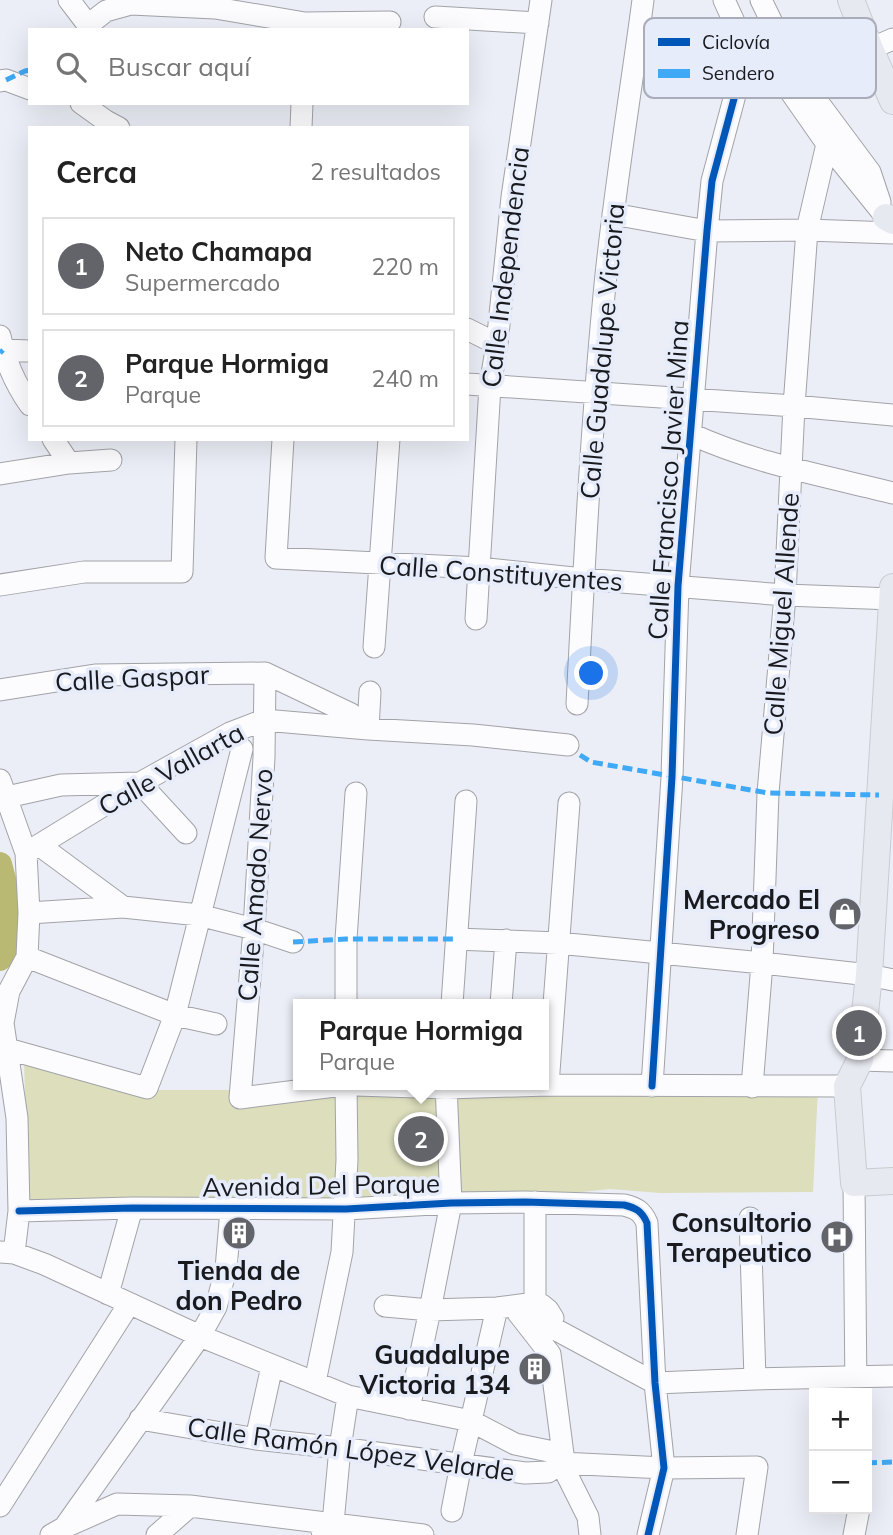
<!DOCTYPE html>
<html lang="es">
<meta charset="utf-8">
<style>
:root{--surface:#fff;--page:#f2f2f2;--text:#222;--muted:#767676;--line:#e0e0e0;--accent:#62646a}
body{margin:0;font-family:Mulish,sans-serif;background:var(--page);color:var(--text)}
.controls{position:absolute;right:21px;bottom:21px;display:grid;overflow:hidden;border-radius:0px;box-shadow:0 7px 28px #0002}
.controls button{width:63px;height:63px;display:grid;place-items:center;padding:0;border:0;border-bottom:2px solid var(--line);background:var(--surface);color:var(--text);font:35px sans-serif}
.you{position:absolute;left:592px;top:674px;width:24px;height:24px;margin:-18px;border:5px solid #fff;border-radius:50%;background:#1a73e8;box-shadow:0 0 0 10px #1a73e833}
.badge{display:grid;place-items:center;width:46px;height:46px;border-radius:50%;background:var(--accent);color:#fff;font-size:23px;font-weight:700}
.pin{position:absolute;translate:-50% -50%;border:4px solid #fff;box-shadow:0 2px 7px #0006}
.popup{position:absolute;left:293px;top:999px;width:256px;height:91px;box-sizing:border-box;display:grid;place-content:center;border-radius:0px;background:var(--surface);filter:drop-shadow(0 2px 5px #0005);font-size:23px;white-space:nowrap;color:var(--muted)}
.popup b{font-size:26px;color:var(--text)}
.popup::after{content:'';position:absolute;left:50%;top:100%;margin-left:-14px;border:14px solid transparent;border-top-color:var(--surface)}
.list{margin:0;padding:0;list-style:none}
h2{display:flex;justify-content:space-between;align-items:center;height:91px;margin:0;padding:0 28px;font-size:30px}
h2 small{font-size:23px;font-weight:400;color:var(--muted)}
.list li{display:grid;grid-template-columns:46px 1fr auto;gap:21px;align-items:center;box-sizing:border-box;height:98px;margin:0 14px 14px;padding:0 14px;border:2px solid var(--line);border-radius:0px}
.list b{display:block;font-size:26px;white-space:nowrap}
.list p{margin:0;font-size:23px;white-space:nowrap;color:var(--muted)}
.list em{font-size:23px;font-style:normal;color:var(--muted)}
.icon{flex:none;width:38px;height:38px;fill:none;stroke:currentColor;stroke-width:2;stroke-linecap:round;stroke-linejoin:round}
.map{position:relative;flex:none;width:893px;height:1535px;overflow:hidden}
.search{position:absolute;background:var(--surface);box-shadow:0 7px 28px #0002;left:28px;top:28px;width:441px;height:77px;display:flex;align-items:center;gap:18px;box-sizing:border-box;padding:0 24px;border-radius:0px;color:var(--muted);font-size:26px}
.panel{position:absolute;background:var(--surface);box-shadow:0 7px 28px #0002;left:28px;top:126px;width:441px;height:315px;border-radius:0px}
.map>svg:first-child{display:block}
</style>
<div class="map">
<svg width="893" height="1535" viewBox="0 0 893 1535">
<rect width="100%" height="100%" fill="#ebeef6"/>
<path fill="#dcdebc" d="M 24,1060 L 139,1090 L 501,1090 L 818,1087 L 813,1192 L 660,1193 L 610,1189 L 554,1195 L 28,1205 Z"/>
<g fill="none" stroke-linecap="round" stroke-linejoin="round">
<path stroke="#b9b974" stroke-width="24" d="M 0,864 L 12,910 L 11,939 L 0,959"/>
<defs>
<path id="minor" d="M 69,0 L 88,25 L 106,11 L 131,4 L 215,8 L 305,23 L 390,22
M 724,0 L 747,50 L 783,81 L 827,144 L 886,217
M 761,0 L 797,74 L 870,172 L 880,202
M 435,17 L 538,23
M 785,80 L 870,49 L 893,39
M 0,81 L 6,80 L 30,89
M 81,103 L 106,121 L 119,128
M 301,128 L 302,103
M 613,214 L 707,231 L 807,230 L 893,233
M 467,329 L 497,344
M 0,336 C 5,360 16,385 30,405
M 3,350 L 30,351
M 467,384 L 794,406 L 893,415
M 691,434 C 754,463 825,476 893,493
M 53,439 L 69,463
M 283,439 L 276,558 L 479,568 L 583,579 L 785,595 L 893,599
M 0,474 L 69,463 L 111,460
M 0,585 L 84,572 L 182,572 L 186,439
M 476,619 L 490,386 L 497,344 L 512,197 L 541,0
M 374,647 L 389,439
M 265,673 L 264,757 L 254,929 L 240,1098 L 343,1085
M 0,690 L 95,675 L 265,673 L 351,714 L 368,729
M 577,704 C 584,568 591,431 604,295 C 613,197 630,99 643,0
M 368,729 L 370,692
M 0,780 L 26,853 L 29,913 L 27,957 L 9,991 L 3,1023 L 17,1118 L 19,1211 L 14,1253
M 7,797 L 61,785 L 140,783 L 186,833
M 39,845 L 123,907
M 26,853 L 140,783 L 230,733 L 264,720 L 368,729 L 473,735 L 568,745
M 29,913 L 123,907 L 199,915 L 254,929 L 293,942
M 456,939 L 558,943 L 762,963 L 869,975 L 893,980
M 27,957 L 175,1015 L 216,1024
M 346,1004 L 346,939 L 356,793
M 452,1004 L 466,801
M 501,1004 L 506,940
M 8,1049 L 147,1088 L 175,1015 L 242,749
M 860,1060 L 893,1061
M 357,1085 L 446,1088 L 548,1085 L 847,1086
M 548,1085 L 569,803
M 652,1086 L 672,777 L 678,586 L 707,231 L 712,181 L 747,50
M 752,1087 L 762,963 L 768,793 L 785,595 L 794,406 L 807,230 L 827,144
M 854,1183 L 856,1393
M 535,1202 L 535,1303
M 19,1211 L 132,1208 L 346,1209 L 451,1203 L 525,1202 L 624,1205 C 636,1208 642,1211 647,1223 L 655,1383 L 664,1468 L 648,1535
M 750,1218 L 755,1379
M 0,1252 L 14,1253 L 44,1264 L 200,1336 L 348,1396 L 471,1421 L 515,1444 L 563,1454
M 108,1294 L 132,1208
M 385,1306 L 430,1310 L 497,1308 L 535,1303 L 542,1305 L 548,1310 L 553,1318
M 512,1306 L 655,1383 L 755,1379 L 893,1376
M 518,1313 L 550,1354 L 563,1454 L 561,1463
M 315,1382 L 342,1252 L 347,1160 L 346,1085
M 409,1409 L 430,1310 L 451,1203 L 446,1085
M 140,1419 L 256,1439 L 340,1448 L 525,1473 L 548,1472 L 561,1463
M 256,1439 L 272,1366
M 561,1463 L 664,1468 L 757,1467 L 747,1535
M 561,1463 L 588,1517 L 590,1535
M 0,1506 L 129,1304
M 452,1511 L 461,1464 L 497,1308
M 66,1525 L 200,1336 L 216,1307 L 226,1269 L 231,1209
M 322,1531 L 333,1523 L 340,1448 L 348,1396
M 51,1535 L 65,1527 L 117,1504 L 190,1506 L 423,1535
M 157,1535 L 190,1506
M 854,1535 L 859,1509"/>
<path id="major" d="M 851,0 L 870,49 L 893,101
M 886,217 L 893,221
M 893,587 L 869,975 L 860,1060 L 847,1086 L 854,1183 L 893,1181"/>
</defs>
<use href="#minor" stroke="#a1a3a8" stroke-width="23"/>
<use href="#major" stroke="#cacbcf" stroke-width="28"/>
<use href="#minor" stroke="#fcfcfe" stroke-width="21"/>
<use href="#major" stroke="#e7e9f0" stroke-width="26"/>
<path stroke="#3fa9f5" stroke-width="5" stroke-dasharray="10 5" stroke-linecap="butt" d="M 6,80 L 25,71 L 30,70
M 0,353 L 3,350
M 580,755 L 591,762 L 768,793 L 879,795
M 293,942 L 346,939 L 456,939
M 867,1463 L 893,1462"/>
<defs>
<path id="cycleway" d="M 652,1086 L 672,777 L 678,586 L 707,231 L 712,181 L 747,50
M 19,1211 L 132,1208 L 346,1209 L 451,1203 L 525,1202 L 624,1205 C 636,1208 642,1211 647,1223 L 655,1383 L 664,1468 L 648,1535"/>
</defs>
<use href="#cycleway" stroke="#e7ecfb" stroke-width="11"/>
<use href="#cycleway" stroke="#0057b8" stroke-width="7"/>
</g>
<defs>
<symbol id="shop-disc" viewBox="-11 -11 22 22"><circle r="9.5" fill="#62646a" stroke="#e7ecfb"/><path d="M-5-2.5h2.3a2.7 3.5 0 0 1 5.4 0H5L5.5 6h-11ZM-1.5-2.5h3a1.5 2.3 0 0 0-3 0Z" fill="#fff"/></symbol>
<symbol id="building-disc" viewBox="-11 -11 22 22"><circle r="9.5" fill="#62646a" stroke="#e7ecfb"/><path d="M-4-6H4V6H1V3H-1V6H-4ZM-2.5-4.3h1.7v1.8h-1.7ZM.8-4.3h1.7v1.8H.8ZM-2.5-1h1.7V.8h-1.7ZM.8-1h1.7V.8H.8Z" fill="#fff"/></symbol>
<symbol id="hospital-disc" viewBox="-11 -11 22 22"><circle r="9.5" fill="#62646a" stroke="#e7ecfb"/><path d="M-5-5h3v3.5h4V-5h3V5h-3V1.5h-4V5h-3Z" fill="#fff"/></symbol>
</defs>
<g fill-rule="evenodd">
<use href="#shop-disc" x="826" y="895" width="38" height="38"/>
<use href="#building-disc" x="220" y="1214" width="38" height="38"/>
<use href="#hospital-disc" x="818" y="1218" width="38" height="38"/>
<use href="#building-disc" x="516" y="1350" width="38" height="38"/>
</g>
<g text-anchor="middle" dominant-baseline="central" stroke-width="7" stroke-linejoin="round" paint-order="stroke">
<g font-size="26" fill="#181a1e" stroke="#e7ecfb">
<text transform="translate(505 267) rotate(-83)">Calle Independencia</text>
<text transform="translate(602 351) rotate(-85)">Calle Guadalupe Victoria</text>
<text transform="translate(668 480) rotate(-86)">Calle Francisco Javier Mina</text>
<text transform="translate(501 573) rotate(4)">Calle Constituyentes</text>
<text transform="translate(781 614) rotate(-86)">Calle Miguel Allende</text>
<text transform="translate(132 678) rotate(-3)">Calle Gaspar</text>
<text transform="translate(171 769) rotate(-29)">Calle Vallarta</text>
<text transform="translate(255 885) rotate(-86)">Calle Amado Nervo</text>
<text transform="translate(321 1185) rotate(-1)">Avenida Del Parque</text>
<text transform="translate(351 1449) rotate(8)">Calle Ramón López Velarde</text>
</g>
<g font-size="26" font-weight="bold" fill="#181a1e" stroke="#e7ecfb" text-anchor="end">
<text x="820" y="899">Mercado El<tspan x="820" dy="30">Progreso</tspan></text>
<text x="812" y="1222">Consultorio<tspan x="812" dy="30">Terapeutico</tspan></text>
<text x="239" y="1270" text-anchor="middle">Tienda de<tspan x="239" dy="30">don Pedro</tspan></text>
<text x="510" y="1354">Guadalupe<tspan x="510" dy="30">Victoria 134</tspan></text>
</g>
</g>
<rect x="644" y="18" width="232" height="80" rx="10" fill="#e7ecfb" stroke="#a9adb9" stroke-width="2"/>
<rect x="658" y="38" width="32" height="8" fill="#0057b8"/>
<rect x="658" y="69" width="32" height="9" fill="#3fa9f5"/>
<g font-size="19" fill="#181a1e">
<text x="702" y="49">Ciclovía</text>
<text x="702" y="80">Sendero</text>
</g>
</svg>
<div class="controls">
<button>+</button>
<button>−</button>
</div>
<div class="you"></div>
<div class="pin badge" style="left:859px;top:1033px">1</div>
<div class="pin badge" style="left:421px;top:1139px">2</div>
<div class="popup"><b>Parque Hormiga</b>Parque</div>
<div class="search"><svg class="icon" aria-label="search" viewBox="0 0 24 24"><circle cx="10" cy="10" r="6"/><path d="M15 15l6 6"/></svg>Buscar aquí</div>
<section class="panel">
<h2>Cerca<small>2 resultados</small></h2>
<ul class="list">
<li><span class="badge">1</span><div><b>Neto Chamapa</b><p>Supermercado</p></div><em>220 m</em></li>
<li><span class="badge">2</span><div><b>Parque Hormiga</b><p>Parque</p></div><em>240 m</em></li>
</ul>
</section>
</div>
